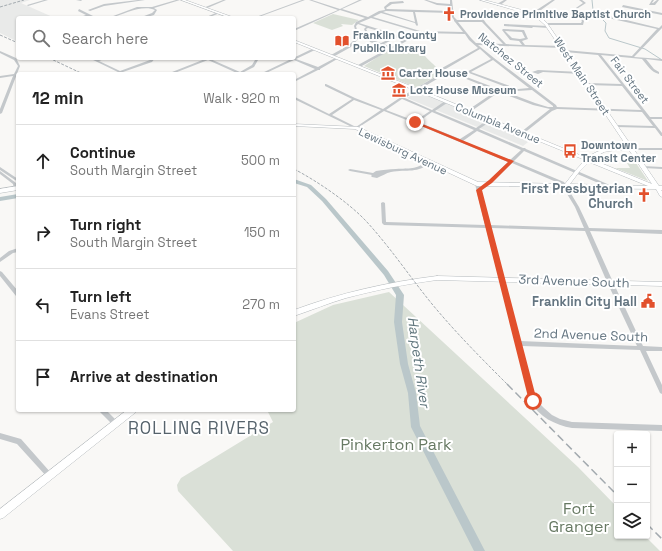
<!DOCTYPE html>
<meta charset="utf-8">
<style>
:root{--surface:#fff;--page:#f2f2f2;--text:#222;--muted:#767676;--line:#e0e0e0}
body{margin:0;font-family:"Space Grotesk",sans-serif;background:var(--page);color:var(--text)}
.controls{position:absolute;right:12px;bottom:12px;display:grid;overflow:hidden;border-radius:4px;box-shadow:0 1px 3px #0004}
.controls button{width:36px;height:36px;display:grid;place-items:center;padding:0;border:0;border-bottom:1px solid var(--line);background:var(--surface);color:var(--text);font:20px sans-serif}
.stop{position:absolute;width:12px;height:12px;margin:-9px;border:3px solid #e2502c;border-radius:50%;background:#fff}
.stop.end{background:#e2502c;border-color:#fff;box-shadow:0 1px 4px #0008}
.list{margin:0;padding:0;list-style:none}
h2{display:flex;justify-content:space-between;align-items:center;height:52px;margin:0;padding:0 16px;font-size:17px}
h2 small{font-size:13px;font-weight:400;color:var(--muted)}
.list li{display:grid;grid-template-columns:26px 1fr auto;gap:12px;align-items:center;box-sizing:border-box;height:72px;padding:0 16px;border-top:1px solid var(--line)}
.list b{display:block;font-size:15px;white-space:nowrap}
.list p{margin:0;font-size:13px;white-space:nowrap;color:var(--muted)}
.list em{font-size:13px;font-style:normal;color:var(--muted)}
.icon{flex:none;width:22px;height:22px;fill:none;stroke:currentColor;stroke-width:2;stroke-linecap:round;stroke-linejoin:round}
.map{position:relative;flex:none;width:662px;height:551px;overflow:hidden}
.search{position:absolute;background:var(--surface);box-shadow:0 1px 3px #0004;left:16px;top:16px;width:280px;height:44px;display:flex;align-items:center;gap:10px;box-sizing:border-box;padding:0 14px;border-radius:4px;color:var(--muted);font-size:15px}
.panel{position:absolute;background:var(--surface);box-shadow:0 1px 3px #0004;left:16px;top:72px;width:280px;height:340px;border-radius:4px}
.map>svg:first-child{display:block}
</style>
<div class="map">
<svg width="662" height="551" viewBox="0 0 662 551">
<rect width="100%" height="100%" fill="#f9f8f6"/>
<path fill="#e9eae9" d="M 0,0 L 30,0 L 21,3 L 55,18 L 18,18 L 18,42 L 0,33 Z
M 418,92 L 477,116 L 532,139 L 523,146 L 407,98 Z"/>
<path fill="#dae0d7" d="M 333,14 L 359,20 L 352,25 L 341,24 L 343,26 L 332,30 L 313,23 Z
M 399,43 L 411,47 L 419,46 L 415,48 L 424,51 L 423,53 C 427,60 436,65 439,71 L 436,76 L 418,87 L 415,87 L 364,66 Z
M 627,163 L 636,163 L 648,181 L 615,168 L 630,168 Z
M 389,292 L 578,467 L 617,507 L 617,536 L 645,536 L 660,551 L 233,551 L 178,491 L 177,485 L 181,478 L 273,422 L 267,410 L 294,410 L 294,323 L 333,305 Z"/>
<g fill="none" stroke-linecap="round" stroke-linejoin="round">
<path stroke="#bac7ca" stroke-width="1" d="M 592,0 L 593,10 L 606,23 L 605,31 L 609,38 L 645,49 L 662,60"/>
<path fill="#bac7ca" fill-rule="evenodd" d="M 294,179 L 311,185 L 326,199 L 388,271 L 404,295 L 402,322 L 408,364 L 416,393 L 420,426 L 485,551 L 474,551 L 411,427 L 408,393 L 400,364 L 394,322 L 396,295 L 384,275 L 322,201 L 307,187 L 294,183 Z
M 18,194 L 18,198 L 0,201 L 0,197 Z"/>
<defs>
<path id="major" d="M 181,0 L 185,0 L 235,18 L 230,18 Z
M 480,0 L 484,0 L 537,14 L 547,23 L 659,186 L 662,186 L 662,190 L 661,190 L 662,191 L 662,197 L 660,196 L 656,189 L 568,188 L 566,189 L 564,187 L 477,186 L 355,129 L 294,126 L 294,124 L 358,127 L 478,182 L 565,184 L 576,170 L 585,160 L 429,96 L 294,42 L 294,40 L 431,94 L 587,158 C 599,148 613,147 628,148 L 545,25 L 535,16 ZM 616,150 L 629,150 L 652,184 L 591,159 L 604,152 ZM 589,162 L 648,186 L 570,184 L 579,172 Z
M 18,186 L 18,190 L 0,193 L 0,189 Z
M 437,276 L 662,282 L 662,286 L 437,280 C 406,284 376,290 346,298 C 329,303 312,310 294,316 L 294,310 C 340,293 388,282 437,276 Z
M 127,410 L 137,410 L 136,412 L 3,518 L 0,519 L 0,509 Z"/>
</defs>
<use href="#major" stroke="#b7bcbf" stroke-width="1"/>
<path fill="#c4c8cb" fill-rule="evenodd" d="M 44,0 L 48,0 L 28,6 L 27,5 Z
M 76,0 L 82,0 L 81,1 Z
M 138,0 L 145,0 L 104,6 L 90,11 L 88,10 L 104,4 Z
M 176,0 L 180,0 L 154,8 L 157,10 L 154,15 L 143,18 L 139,18 L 152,13 L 155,10 C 143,4 123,14 111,18 L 108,18 L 137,7 L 152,7 Z
M 223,0 L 226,0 L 205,9 L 203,8 Z
M 302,0 L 305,0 L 256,18 L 253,18 Z
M 309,0 L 312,0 L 340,9 L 359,0 L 362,0 L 342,9 L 368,17 L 379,11 L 385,10 L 384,7 L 390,2 L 403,1 L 404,3 L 392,4 L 386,8 L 387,9 L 451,11 L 450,6 L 437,5 L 424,0 L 427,0 L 437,3 L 450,4 L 450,0 L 452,0 L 454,17 L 457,20 L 481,20 L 477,14 L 479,13 L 486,23 L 506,44 L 522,45 L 519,41 L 510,40 L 502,30 L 503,29 L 524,30 L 528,39 L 522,41 L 525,45 L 563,46 L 563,48 L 562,48 L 478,45 L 494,58 L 556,105 L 557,107 L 641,110 L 622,86 L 587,85 L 587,83 L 588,83 L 621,84 L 598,55 L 565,52 L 564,51 L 565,50 L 632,56 L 657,29 L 608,18 L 606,15 L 608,12 L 610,13 L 608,15 L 610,16 L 659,28 L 662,25 L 662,28 L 634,57 L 662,59 L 662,61 L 646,59 L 654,69 L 659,72 L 659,74 C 651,72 647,65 642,59 L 601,55 L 650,117 L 662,117 L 662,119 L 651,119 L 662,133 L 662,136 L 661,136 L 655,128 L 616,127 L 614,126 L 616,125 L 653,126 L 642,112 L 557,109 L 552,111 L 523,134 L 521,134 L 521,132 L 550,109 L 533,105 L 499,92 L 470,112 L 468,112 L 468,110 L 496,91 L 459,76 L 491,59 L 480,49 L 444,70 L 437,79 L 405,98 L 432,110 L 445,101 L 447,101 L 447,103 L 435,111 L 476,128 L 489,119 L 491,119 L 491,121 L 479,129 L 523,148 L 525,148 L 526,149 L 612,186 L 612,188 L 610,188 L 524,151 L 514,161 L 564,182 L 579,207 L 589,228 L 662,230 L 662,234 L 590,231 L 613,282 L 643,346 L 662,347 L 662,351 L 646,351 L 662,385 L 662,394 L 660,393 L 640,350 L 522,346 L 536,400 L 544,408 L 552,415 L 560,419 L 572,422 L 662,425 L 662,431 L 572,428 C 555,425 539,417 530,401 L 486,228 L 384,225 L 382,223 L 381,203 L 383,202 L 385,203 L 386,222 L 485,225 L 475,184 L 477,183 L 478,183 L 480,187 L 489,181 L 508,162 L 414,123 L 384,111 L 356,129 L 294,99 L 294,97 L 295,97 L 329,114 L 352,99 L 325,86 L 325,84 L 326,84 L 355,98 L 383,109 L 401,97 L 435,77 L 442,68 L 478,48 L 469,40 L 465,34 L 421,33 L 360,67 L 358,67 L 358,65 L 389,48 L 370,42 L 364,29 L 366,27 L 358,24 L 356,26 L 359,38 L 351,47 L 333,57 L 331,57 L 331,55 L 349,45 L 357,37 L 354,26 L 356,22 L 365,18 L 340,10 L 294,31 L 294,29 L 338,10 ZM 386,11 L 413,12 L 415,22 L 383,12 ZM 415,12 L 451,13 L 452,17 L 454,20 L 454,21 L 455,22 L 463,32 L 420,31 L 373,17 L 381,13 L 415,23 L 416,25 L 417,26 L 418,25 ZM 371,18 L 418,32 L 407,38 L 359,23 ZM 458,22 L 482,22 L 503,44 L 476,43 L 471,38 ZM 368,28 L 396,36 L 381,43 L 372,40 L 366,29 ZM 505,31 L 522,32 L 525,38 L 520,39 L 512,38 ZM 398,37 L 405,39 L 391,47 L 384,44 ZM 493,60 L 529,88 L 518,89 L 471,72 ZM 469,73 L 517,91 L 532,90 L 553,106 L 553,107 L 548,107 L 535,103 L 464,76 ZM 402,99 L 430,111 L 415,121 L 386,110 ZM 354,100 L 381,110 L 356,127 L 332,115 ZM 432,112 L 474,130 L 460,139 L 418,122 ZM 477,131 L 521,150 L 510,160 L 463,141 ZM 512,163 L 561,184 L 575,207 L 584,228 L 490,225 L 481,191 L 491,183 ZM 491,228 L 585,231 L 607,282 L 637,346 L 520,341 Z
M 504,0 L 507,0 L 499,6 L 497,6 L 497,4 Z
M 552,0 L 555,0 L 534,15 L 532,15 L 532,13 Z
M 579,0 L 582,0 L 586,3 L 575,10 L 584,21 L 583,25 L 545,25 L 545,24 L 546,23 L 581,23 L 582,21 L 573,10 L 583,3 Z
M 652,0 L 654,0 L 652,3 L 653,3 L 657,0 L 659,0 L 655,5 L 649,5 Z
M 623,5 L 662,13 L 662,15 L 622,7 Z
M 79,9 L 95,17 L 95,18 L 92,18 L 88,16 L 81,18 L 77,18 L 86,15 L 78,11 Z
M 218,12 L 220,13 L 207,18 L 204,18 Z
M 505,24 L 549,26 L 550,27 L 549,28 L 533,27 L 532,28 L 504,26 L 504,24 Z
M 314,48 L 315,49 L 315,50 L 296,59 L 318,67 L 337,57 L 339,58 L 320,69 L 320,70 L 318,70 L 294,82 L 294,80 L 315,69 L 294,60 L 264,74 L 260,74 Z
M 0,51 L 16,58 L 20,66 L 2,113 L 0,114 L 0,109 L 13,76 L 0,78 L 0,76 L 14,74 L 18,66 L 14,60 L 0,53 Z
M 89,58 L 92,58 L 97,60 L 103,58 L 107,58 L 99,61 L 120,71 L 150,60 L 152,58 L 155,58 L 152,62 L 120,73 Z
M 205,58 L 208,58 L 240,72 L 252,65 L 255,60 L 254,58 L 257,58 L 258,60 L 254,67 L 242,73 L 244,74 L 239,74 L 208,60 L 172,74 L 167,74 L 205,59 Z
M 538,70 L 581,72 L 583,73 L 581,74 L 543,72 L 538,74 L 532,72 Z
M 630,148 L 662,148 L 662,150 L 630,150 Z
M 428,161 L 429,161 L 431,162 C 418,174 407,169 391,172 C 386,173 382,176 377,178 L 372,177 L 371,176 L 372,175 L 350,171 L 348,170 L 350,169 L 373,173 L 376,171 C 383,170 389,169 396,169 C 410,168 415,170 428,161 Z
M 643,166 L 662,167 L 662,169 L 644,168 L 643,168 Z
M 0,167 L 18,179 L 18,182 L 0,170 Z
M 0,171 L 16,183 L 16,189 L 14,189 L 13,184 L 0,174 Z
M 18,248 L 18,252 L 13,253 L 0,262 L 0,258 L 9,251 Z
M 0,271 L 2,272 L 18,291 L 18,297 L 16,296 L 0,276 Z
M 99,410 L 106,410 L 117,421 L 118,423 L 117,425 L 115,426 L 113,425 L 100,412 Z
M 0,433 L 21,439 L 51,473 L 52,475 L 51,477 L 49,478 L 47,477 L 17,444 L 0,439 Z"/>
<use href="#major" fill="#fff" fill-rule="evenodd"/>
<path stroke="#a3aaaf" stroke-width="1" stroke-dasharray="3 1.5" stroke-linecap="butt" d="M 0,7 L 24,0
M 0,35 L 18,43
M 49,58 L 83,74
M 294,169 C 317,181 348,202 366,221 C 390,247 410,277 432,304 C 456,333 482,359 508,385"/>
<path stroke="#a3aaaf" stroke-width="1.5" stroke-dasharray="8 4" stroke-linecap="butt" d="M 507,384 L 617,495
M 647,524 L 662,539"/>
</g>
<path fill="#e2502c" d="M 415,121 L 514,161 L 492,183 L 482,190 L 537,401 L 536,403 L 533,404 L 529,401 L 476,190 L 489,180 L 508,162 L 414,123 Z"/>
<defs>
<symbol id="church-bare" viewBox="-9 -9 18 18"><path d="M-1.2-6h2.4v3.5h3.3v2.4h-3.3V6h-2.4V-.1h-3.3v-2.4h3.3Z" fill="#e2502c" stroke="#fff" stroke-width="2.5" paint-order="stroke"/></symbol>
<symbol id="library-bare" viewBox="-9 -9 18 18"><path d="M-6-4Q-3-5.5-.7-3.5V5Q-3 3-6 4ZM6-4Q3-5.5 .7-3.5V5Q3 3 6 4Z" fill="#e2502c" stroke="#fff" stroke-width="2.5" paint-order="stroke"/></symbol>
<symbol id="museum-bare" viewBox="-9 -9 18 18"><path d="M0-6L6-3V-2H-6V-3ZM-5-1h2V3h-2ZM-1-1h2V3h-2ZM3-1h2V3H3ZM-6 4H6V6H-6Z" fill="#e2502c" stroke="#fff" stroke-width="2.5" paint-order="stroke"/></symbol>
<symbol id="bus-bare" viewBox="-9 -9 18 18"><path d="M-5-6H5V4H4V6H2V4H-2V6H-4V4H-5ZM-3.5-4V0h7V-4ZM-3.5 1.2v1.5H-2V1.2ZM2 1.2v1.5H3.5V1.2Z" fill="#e2502c" stroke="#fff" stroke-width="2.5" paint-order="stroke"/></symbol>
<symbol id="civic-bare" viewBox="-9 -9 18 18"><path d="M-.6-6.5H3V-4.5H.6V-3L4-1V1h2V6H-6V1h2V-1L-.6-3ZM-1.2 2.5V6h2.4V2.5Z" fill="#e2502c" stroke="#fff" stroke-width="2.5" paint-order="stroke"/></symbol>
</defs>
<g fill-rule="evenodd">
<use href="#church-bare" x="439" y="4" width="20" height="20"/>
<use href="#library-bare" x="332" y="31" width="20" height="20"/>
<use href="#museum-bare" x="378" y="63" width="20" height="20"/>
<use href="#museum-bare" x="389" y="80" width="20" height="20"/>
<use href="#bus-bare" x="560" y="141" width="20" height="20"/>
<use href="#church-bare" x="634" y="185" width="20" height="20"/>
<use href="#civic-bare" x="638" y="291" width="20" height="20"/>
</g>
<g text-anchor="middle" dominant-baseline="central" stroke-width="4" stroke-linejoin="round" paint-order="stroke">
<g font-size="11" font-weight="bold" fill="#647581" stroke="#fff" text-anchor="start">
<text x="460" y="14">Providence Primitive Baptist Church</text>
<text x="353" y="35">Franklin County<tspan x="353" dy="13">Public Library</tspan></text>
<text x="399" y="73">Carter House</text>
<text x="410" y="90">Lotz House Museum</text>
<text x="581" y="145">Downtown<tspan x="581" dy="13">Transit Center</tspan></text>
</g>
<g font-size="11" fill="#647581" stroke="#fff">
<text transform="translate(511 60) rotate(39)">Natchez Street</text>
<text transform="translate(582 76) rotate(56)">West Main Street</text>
<text transform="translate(630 80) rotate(53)">Fair Street</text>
<text transform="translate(498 123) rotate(22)">Columbia Avenue</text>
<text transform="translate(403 151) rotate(25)">Lewisburg Avenue</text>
</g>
<g font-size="13" font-weight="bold" fill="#647581" stroke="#fff" text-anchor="end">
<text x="633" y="188">First Presbyterian<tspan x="633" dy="15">Church</tspan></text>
<text x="637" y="301">Franklin City Hall</text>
</g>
<g font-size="13" fill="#647581" stroke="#fff">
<text transform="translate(574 281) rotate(2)">3rd Avenue South</text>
<text transform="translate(591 335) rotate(2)">2nd Avenue South</text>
</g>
<g font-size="14" font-style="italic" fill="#5e747b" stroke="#fff">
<text transform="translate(419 362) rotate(82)">Harpeth River</text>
</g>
<g font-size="16" fill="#677963" stroke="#fff">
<text x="396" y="444">Pinkerton Park</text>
<text x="579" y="508">Fort<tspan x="579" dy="18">Granger</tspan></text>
</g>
<g font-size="17" letter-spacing="1" fill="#56636c" stroke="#fff">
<text x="199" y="428">ROLLING RIVERS</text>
</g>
</g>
</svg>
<div class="controls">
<button>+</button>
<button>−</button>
<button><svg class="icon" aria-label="layers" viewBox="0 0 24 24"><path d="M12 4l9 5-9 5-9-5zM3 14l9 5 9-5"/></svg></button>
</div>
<div class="stop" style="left:533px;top:401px"></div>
<div class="stop end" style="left:415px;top:122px"></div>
<div class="search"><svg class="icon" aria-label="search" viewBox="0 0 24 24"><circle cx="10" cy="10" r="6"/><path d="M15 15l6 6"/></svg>Search here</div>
<section class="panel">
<h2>12 min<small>Walk · 920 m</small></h2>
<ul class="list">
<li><svg class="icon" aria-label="ahead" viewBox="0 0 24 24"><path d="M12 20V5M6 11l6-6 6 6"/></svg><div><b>Continue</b><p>South Margin Street</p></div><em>500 m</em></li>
<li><svg class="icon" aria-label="right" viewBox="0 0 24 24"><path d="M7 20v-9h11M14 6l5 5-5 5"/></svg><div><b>Turn right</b><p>South Margin Street</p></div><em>150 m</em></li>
<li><svg class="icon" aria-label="left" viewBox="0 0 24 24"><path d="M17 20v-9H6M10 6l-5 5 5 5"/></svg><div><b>Turn left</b><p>Evans Street</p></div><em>270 m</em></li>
<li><svg class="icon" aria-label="arrive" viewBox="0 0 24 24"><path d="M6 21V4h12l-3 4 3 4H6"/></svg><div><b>Arrive at destination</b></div></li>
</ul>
</section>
</div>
